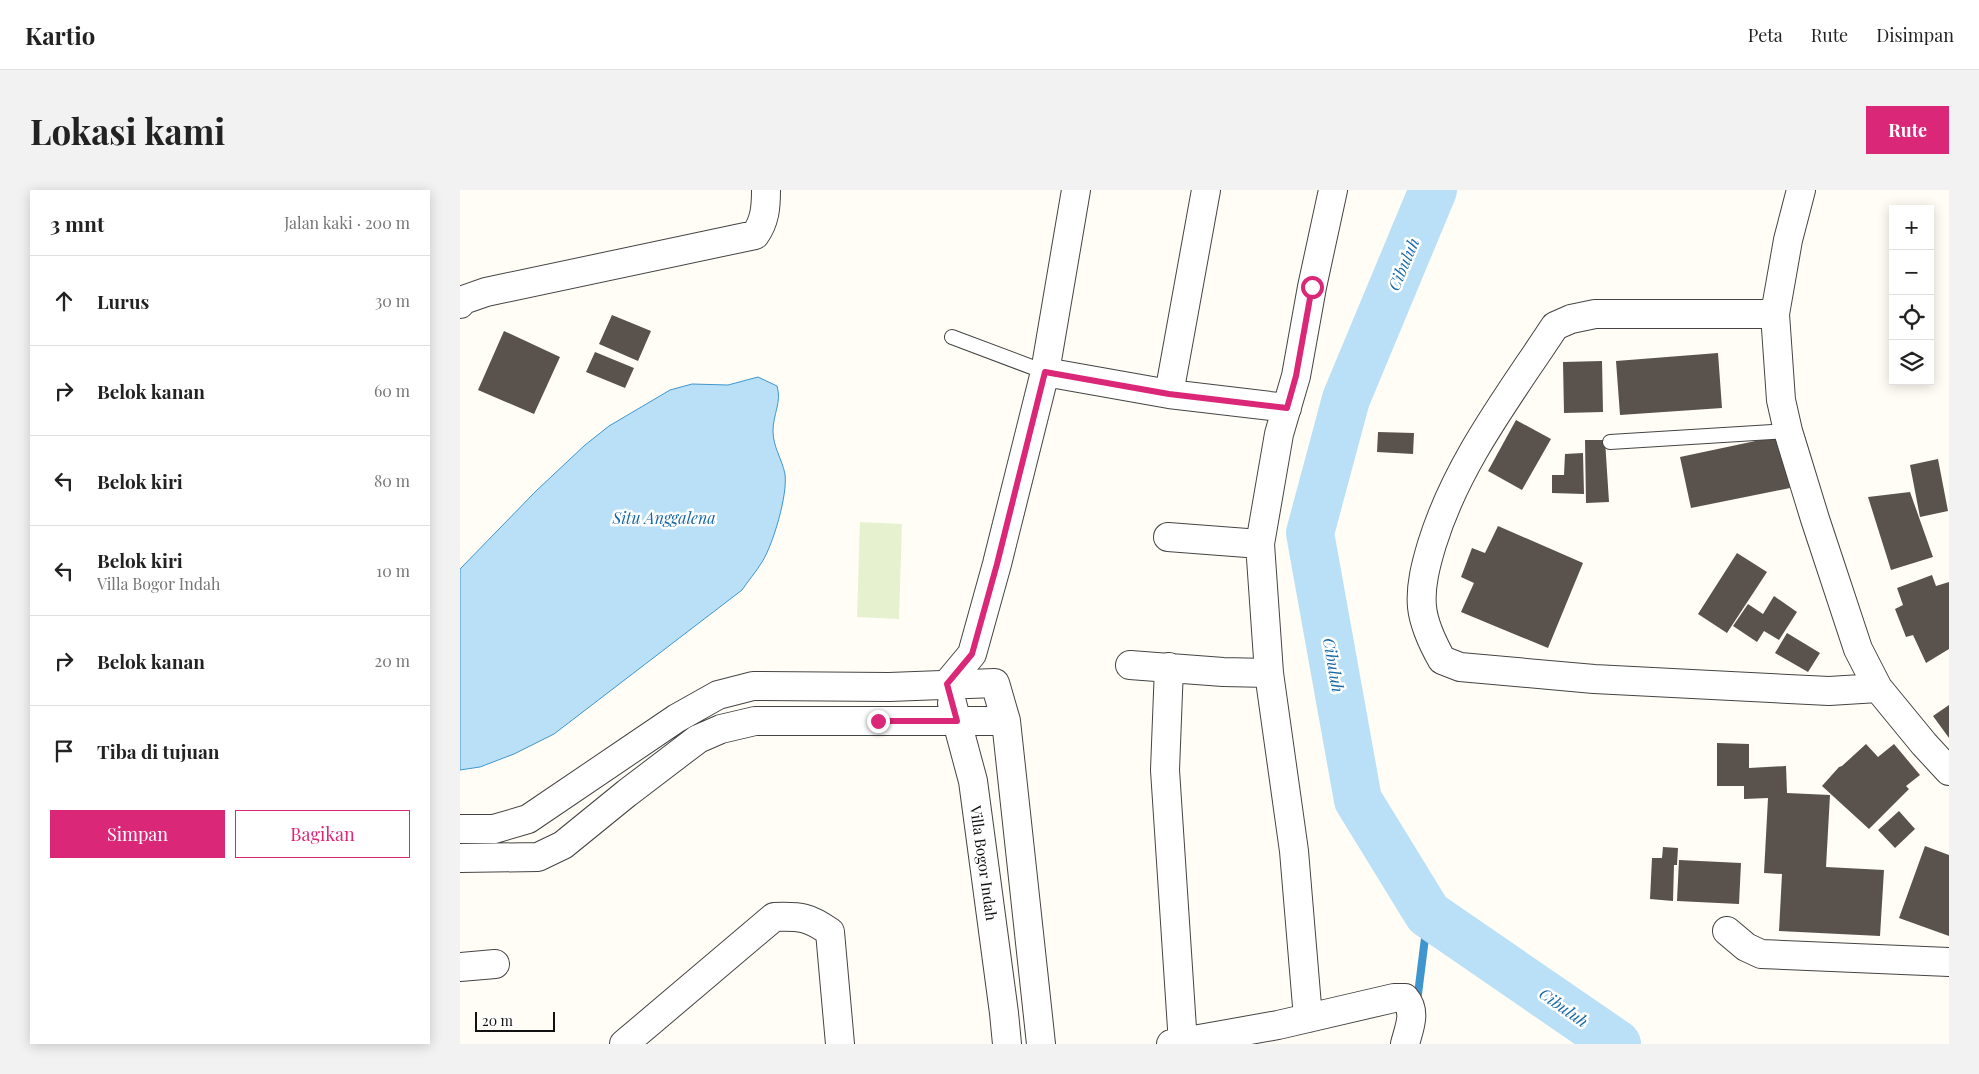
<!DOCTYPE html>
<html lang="id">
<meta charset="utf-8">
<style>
:root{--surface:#fff;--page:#f2f2f2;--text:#222;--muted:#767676;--line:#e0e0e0;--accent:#db2777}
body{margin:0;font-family:"Playfair Display",serif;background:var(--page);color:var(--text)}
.controls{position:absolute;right:15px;top:15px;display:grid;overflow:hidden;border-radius:0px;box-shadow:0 2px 12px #0003}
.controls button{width:45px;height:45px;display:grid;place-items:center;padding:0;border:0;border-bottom:1px solid var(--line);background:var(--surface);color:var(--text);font:25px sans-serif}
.scale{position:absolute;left:15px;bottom:12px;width:80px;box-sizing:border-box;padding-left:5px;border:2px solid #111;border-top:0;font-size:14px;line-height:18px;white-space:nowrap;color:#111;-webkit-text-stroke:4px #fff;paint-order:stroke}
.stop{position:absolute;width:15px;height:15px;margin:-11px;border:4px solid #db2777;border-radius:50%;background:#fff}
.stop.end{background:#db2777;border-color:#fff;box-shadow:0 1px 5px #0008}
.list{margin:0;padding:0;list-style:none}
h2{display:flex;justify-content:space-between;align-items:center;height:65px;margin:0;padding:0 20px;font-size:21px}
h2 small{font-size:16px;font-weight:400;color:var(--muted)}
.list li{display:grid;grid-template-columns:32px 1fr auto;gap:15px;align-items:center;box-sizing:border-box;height:90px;padding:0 20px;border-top:1px solid var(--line)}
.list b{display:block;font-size:19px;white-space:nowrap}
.list p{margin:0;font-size:16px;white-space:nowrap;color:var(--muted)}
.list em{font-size:16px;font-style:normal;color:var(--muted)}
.actions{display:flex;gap:10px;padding:15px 20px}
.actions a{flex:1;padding:11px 0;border:1px solid var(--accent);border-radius:0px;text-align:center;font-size:18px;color:var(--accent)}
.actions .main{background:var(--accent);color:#fff}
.icon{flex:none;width:28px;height:28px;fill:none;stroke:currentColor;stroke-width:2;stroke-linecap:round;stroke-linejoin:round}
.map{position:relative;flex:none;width:1489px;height:854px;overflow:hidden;border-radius:0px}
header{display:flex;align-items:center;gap:30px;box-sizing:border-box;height:70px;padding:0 25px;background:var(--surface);border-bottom:1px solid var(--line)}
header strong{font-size:24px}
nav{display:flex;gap:28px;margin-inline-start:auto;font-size:18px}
.intro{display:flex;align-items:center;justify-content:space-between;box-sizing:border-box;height:120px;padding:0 30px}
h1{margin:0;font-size:35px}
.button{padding:12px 22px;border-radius:0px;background:var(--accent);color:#fff;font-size:18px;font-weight:700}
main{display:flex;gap:30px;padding:0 30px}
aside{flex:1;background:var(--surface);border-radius:0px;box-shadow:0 2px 12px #0003}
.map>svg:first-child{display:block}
</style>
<header>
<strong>Kartio</strong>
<nav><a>Peta</a><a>Rute</a><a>Disimpan</a></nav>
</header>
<div class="intro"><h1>Lokasi kami</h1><a class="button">Rute</a></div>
<main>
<aside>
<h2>3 mnt<small>Jalan kaki · 200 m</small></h2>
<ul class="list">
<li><svg class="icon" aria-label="ahead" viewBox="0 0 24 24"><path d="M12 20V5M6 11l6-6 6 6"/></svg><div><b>Lurus</b></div><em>30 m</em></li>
<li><svg class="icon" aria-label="right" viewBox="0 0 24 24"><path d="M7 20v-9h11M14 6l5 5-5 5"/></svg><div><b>Belok kanan</b></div><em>60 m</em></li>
<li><svg class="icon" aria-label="left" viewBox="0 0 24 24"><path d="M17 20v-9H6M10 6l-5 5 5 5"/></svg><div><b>Belok kiri</b></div><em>80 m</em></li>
<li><svg class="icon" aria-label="left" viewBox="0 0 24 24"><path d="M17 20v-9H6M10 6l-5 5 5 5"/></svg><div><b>Belok kiri</b><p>Villa Bogor Indah</p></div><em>10 m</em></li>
<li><svg class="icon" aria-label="right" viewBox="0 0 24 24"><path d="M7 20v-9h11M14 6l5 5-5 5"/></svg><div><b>Belok kanan</b></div><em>20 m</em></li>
<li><svg class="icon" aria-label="arrive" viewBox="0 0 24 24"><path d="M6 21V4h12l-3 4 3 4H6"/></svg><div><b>Tiba di tujuan</b></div></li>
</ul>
<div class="actions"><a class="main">Simpan</a><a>Bagikan</a></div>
</aside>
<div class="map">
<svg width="1489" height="854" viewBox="0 0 1489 854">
<rect width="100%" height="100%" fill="#fffdf5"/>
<path fill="#e6f2cf" d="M 400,332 L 442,334 L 439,429 L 397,427 Z"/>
<path fill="#b9e0f7" stroke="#3f96cf" d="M 298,187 L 317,196 C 322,212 313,224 313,241 C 313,257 322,269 325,284 C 328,304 313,355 302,372 C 296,382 288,391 282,400 L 94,544 L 54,564 L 20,577 L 0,580 L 0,379 L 76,301 L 125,255 L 149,236 L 210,200 L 232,194 L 268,195 Z"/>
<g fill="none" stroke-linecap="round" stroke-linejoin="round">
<path stroke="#3f96cf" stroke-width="8" d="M 957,812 L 968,724"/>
<path stroke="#b9e0f7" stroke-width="48" d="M 973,0 L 886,209 L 850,343 L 898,610 L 968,724 L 1157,854"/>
</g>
<path fill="#5a524d" d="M 152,125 L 191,141 L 178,171 L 139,154 Z
M 44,141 L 100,167 L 74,224 L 18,200 Z
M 135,162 L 174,178 L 165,198 L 126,182 Z
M 1258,163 L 1262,218 L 1160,225 L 1156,171 Z
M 1142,171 L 1143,222 L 1104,223 L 1103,172 Z
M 1056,230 L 1091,249 L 1062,300 L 1028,281 Z
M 918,242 L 954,243 L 953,264 L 917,262 Z
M 1319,246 L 1330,298 L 1231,318 L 1220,267 Z
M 1125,250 L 1145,250 L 1149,312 L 1126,313 Z
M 1123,263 L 1124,304 L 1092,303 L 1092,285 L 1104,285 L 1105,264 Z
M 1478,269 L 1488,321 L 1460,327 L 1450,275 Z
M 1450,302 L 1473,367 L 1431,380 L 1408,307 Z
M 1038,336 L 1123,373 L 1088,458 L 1001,422 L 1014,393 L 1001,387 L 1012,358 L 1025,363 Z
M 1277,363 L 1307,382 L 1267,443 L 1238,424 Z
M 1472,385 L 1476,396 L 1489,392 L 1489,459 L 1466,473 L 1453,445 L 1446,447 L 1435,419 L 1443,415 L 1437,398 Z
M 1314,406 L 1337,422 L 1319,450 L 1304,441 L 1297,452 L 1273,436 L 1288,414 L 1303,424 Z
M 1327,443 L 1360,463 L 1348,482 L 1315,463 Z
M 1489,515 L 1489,548 L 1473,526 Z
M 1257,553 L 1289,554 L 1289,578 L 1326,576 L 1327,603 L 1370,605 L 1366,677 L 1424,680 L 1420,746 L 1319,741 L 1322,684 L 1304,683 L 1308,608 L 1284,609 L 1284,596 L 1257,596 Z
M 1406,554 L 1418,567 L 1434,554 L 1460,585 L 1446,596 L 1449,599 L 1409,639 L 1362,596 L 1379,577 L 1382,576 Z
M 1439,621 L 1455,639 L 1435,658 L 1418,640 Z
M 1465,656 L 1489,665 L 1489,746 L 1439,728 Z
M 1203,657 L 1218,658 L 1217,675 L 1214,675 L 1213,711 L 1190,709 L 1192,668 L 1202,668 Z
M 1219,670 L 1281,673 L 1279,714 L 1217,711 Z"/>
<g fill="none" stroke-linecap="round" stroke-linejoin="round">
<defs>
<path id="service" d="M 492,147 L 585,182
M 1150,252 L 1328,241"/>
<path id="minor" d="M 1341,0 L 1328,50 L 1315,124 L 1321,210 L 1328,241 L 1355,329 L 1398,459 L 1418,498 L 1464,554 L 1489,581
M 0,114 L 3,110 L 26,102 L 295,45 C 305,31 306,17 306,0
M 1315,124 L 1135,124 L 1111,129 L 1095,136 C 1049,206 997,273 972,354 C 966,374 960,396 962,417 C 964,436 973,454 982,470 L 1000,477 L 1134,489 L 1369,501 L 1418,498
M 585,182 L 709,204 L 827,218
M 709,204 L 746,0
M 708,347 L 800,354
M 670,475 L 763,482 L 809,483
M 709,477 L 705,580 L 723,854
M 487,494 L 512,464 L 537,374 L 585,182 L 616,0
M 1267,741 L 1286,757 L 1301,764 L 1489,772
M 0,777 L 35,774
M 848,828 L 834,661 L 809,483 L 800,354 L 819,244 L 836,186 L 852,97 L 873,0
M 164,854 L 314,727 C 341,726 349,727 370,742 L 380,854
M 711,854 L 818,835 L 934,808 L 945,808 C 957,822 949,838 945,854"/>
<path id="tertiary" d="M 492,513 L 513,591 L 544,823 L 547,854
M 0,639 L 34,639 L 68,629 L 217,528 L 258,505 L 293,496 L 429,497 L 535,493 L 546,531 L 581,854
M 0,668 L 78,667 L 103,655 L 167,603 L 238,549 L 261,539 L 295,531 L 546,531"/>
</defs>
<use href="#service" stroke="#444" stroke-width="16"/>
<use href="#minor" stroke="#444" stroke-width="30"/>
<use href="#tertiary" stroke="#444" stroke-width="30"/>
<use href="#service" stroke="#fff" stroke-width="14"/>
<use href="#minor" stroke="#fff" stroke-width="28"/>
<use href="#tertiary" stroke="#fff" stroke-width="28"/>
</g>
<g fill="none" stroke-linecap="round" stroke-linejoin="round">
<path stroke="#db2777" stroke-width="6" d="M 418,531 L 497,531 L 487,494 L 512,464 L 537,374 L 585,182 L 709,204 L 827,218 L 836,186 L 852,97"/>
</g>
<g text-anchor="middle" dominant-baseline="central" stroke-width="5" stroke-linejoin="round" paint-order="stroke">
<g font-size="15" fill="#111" stroke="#fff">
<text transform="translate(524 673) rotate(82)">Villa Bogor Indah</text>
</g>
<g font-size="16" font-style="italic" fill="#1768a6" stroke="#fff">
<text transform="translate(943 74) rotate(-67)">Cibuluh</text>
<text x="204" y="327">Situ Anggalena</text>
<text transform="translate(874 475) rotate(80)">Cibuluh</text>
<text transform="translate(1104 817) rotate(35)">Cibuluh</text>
</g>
</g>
</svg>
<div class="controls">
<button>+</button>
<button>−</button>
<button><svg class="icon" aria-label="locate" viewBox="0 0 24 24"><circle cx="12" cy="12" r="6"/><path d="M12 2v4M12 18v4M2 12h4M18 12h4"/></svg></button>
<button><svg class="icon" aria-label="layers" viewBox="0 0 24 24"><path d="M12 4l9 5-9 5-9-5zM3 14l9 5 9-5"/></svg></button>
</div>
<div class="scale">20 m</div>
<div class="stop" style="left:852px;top:97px"></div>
<div class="stop end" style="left:418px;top:531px"></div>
</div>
</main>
